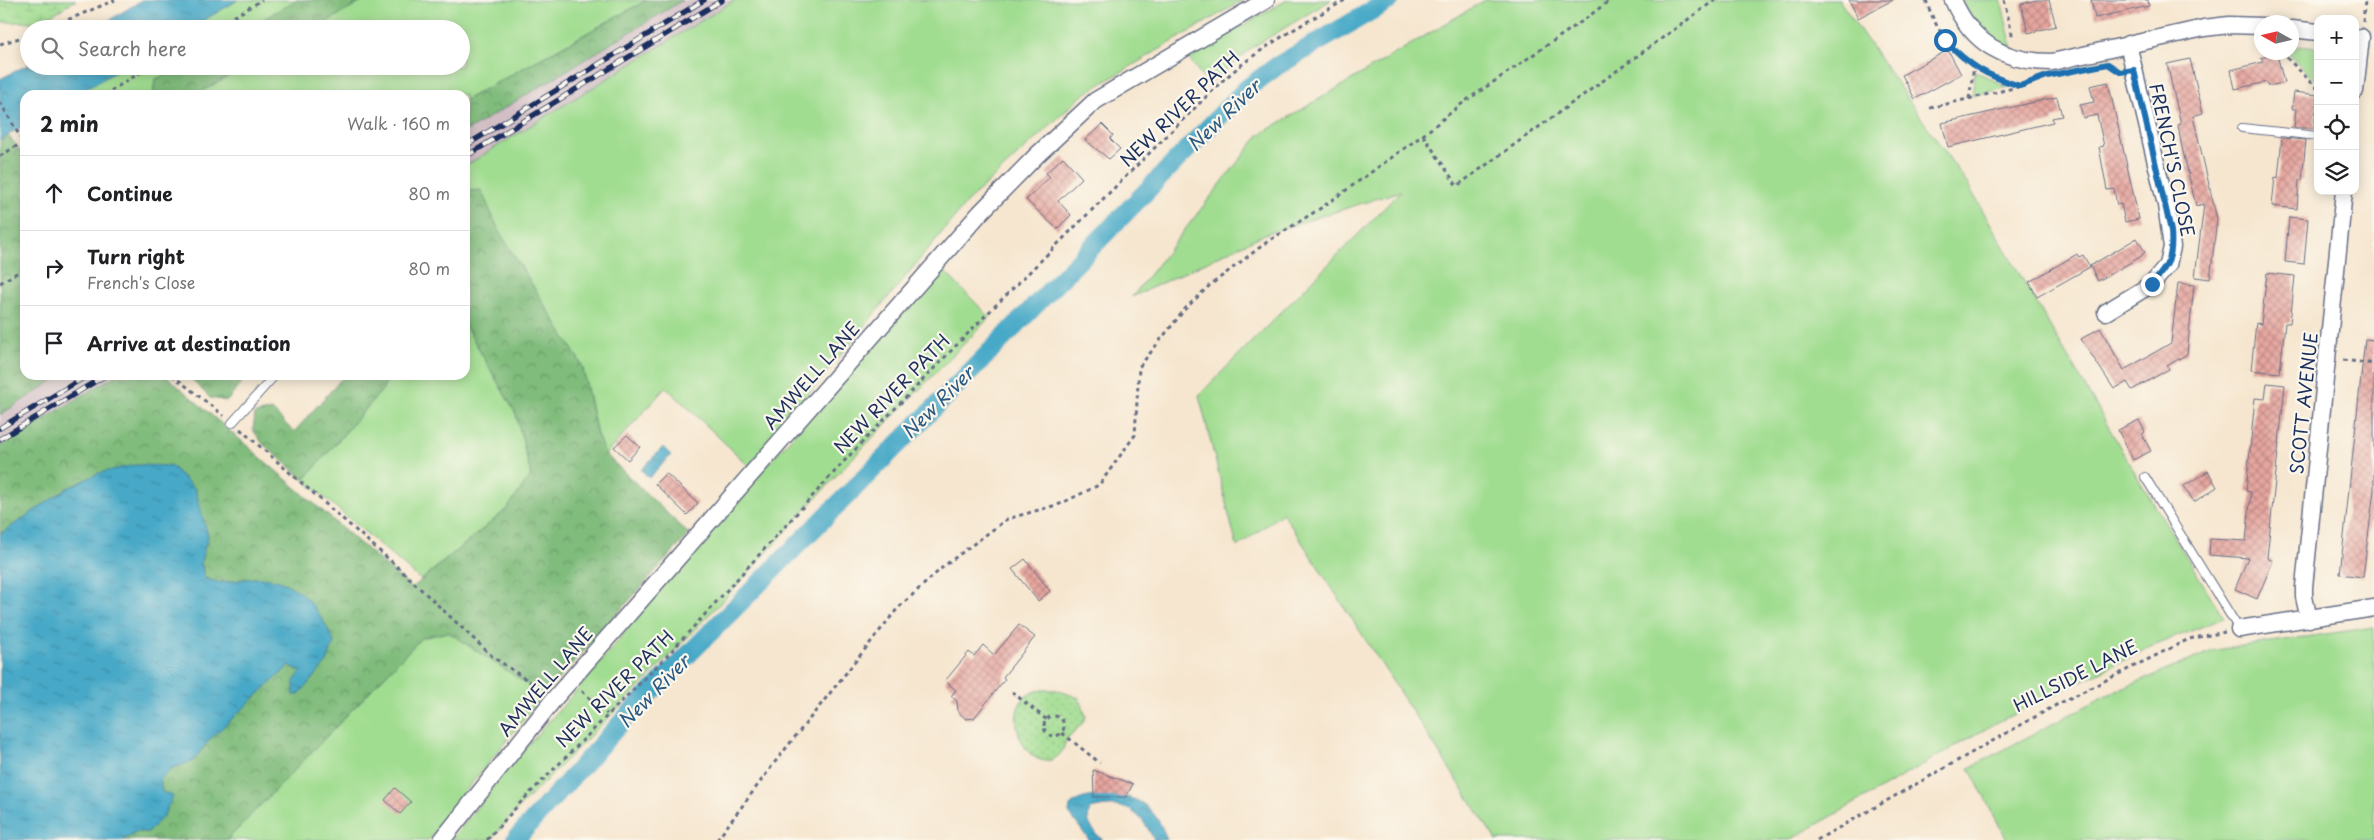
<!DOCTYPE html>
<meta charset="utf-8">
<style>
:root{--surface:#fff;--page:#f2f2f2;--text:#202124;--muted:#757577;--line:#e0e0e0}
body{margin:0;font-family:"Playpen Sans",sans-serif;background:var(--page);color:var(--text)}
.controls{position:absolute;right:15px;top:15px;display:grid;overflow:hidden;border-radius:10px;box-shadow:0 2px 12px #0003}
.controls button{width:45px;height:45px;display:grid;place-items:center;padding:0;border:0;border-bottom:1px solid var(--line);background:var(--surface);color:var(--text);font:25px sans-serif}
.compass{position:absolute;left:2254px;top:15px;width:45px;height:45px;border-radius:50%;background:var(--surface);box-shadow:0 2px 12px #0003;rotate:278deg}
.stop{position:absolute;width:15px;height:15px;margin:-11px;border:4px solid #1f6fb2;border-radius:50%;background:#fff}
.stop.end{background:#1f6fb2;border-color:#fff;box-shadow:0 1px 5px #0008}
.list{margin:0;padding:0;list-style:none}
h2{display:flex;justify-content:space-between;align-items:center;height:65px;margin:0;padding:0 20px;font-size:21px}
h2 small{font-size:16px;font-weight:400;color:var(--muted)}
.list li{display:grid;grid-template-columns:32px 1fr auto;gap:15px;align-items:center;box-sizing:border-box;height:75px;padding:0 20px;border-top:1px solid var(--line)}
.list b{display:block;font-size:19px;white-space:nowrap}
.list p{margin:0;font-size:16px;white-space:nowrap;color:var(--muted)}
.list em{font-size:16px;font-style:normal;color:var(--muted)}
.icon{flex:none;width:28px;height:28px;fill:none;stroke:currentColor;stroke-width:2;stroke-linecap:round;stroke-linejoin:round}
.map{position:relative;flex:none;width:2374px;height:840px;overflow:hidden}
.search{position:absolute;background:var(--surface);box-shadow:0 2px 12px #0003;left:20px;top:20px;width:450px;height:55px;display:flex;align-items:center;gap:12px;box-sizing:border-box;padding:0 18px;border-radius:28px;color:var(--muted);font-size:19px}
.panel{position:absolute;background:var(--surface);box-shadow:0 2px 12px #0003;left:20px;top:90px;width:450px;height:290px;border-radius:15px}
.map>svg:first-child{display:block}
</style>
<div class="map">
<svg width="2374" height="840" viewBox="0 0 2374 840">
<defs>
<pattern id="forest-crowns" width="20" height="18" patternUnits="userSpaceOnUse" patternTransform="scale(1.25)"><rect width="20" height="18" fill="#80bc7b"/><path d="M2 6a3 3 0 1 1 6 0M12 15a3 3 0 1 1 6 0" fill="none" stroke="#689968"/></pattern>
<pattern id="wetland-marsh" width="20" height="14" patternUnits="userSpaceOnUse" patternTransform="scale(1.25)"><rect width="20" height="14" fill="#a1dd91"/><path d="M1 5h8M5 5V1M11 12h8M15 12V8" fill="none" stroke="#8abe7f"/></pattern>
<pattern id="park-dots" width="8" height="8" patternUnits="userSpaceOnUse" patternTransform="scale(1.25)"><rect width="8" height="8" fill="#a1dd91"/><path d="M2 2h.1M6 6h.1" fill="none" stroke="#8abe7f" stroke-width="1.8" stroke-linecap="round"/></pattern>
<pattern id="water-ripples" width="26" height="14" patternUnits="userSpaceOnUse" patternTransform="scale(1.25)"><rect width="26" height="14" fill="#47a9c7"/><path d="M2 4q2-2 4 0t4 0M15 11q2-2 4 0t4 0" fill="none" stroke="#3a8aa5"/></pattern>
<pattern id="building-cross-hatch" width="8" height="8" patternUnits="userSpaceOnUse" patternTransform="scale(1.25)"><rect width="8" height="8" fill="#e7a69f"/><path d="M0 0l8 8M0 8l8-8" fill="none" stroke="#ba8885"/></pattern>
</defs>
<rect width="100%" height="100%" fill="#fbf7ec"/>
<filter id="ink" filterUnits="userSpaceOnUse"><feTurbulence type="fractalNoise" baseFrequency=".02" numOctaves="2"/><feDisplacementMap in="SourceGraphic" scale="10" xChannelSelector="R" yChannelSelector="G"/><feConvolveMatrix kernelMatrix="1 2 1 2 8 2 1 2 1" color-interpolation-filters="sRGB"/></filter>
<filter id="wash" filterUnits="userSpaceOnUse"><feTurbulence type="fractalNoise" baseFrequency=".0096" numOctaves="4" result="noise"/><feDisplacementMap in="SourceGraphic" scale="20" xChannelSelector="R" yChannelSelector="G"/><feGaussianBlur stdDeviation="1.12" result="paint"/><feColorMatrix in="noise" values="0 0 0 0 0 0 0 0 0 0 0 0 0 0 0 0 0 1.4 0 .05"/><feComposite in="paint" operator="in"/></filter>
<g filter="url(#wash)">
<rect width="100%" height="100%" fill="#f6e6cf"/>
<path fill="#d2bec5" d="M 683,0 L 735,0 L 465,166 L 465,132 Z
M 62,375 L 116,375 L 0,446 L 0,415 Z"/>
<path fill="#a1dd91" stroke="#5e8678" d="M 238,0 L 297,0 L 246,29 L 189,29 Z
M 365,0 L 647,0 L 465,100 L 465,95 L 195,95 L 247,66 L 461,66 L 461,29 L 314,29 Z
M 735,0 L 1243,0 L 1084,94 L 967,202 L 749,466 L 666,387 L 605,455 L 597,435 L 582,365 L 500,233 L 481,191 L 465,191 L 465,166 Z
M 1287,0 L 1331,0 L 1253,47 L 1208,85 L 1188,57 Z
M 1485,0 L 1839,0 L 1968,185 L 2138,478 L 2224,618 L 2155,645 L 1998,722 L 1790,840 L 1496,840 L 1283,513 L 1237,547 L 1199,395 L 1401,191 L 1265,234 L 1132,297 L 1259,135 Z
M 1962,0 L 2001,0 L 2012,48 C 1989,39 1972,23 1962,0 Z
M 2299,46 L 2318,48 L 2318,84 L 2288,53 Z
M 125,66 L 180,66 L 155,80 L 153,95 L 76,95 Z
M 1975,71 L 2008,87 L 1972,96 Z
M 940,267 L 990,317 L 846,465 L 732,591 L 644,682 L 522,804 L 491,840 L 451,840 L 516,758 L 579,688 L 676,570 Z
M 465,325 L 516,414 L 531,476 L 507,509 L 421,580 L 304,480 L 383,389 L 388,375 L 465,375 Z
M 2374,627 L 2374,840 L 2007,840 L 1969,768 L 2105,696 L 2215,650 Z
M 448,632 L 544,695 L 448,812 L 429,840 L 227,840 L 421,638 Z"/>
<path fill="url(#forest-crowns)" stroke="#4e766c" d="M 297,0 L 365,0 L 314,29 L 246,29 Z
M 647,0 L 683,0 L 465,132 L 465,100 Z
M 180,66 L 247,66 L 195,95 L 153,95 L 155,80 Z
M 8,135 L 25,156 L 25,375 L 62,375 L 0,415 L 0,140 Z
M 481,190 L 500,233 L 582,365 L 597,435 L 605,454 L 689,534 L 544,695 L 448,632 L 421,638 L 227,840 L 123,840 L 135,832 L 148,832 L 162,792 L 160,780 L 170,769 L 193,761 L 210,739 L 290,665 L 301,672 L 295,681 L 294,695 L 300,692 L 312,677 L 256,578 L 216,583 L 204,577 L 201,561 L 208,536 L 195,489 L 171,466 L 68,488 L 0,534 L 0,446 L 116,375 L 165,375 L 412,588 L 507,509 L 531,475 L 516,414 L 465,325 L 465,191 Z
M 188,375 L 231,375 L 241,384 L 227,401 L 210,398 Z
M 345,375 L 388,375 L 383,389 L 304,480 L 263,444 L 253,430 L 255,414 L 272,410 L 294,432 Z"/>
<path fill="url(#wetland-marsh)" stroke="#5e8678" d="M 0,0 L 76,0 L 40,22 L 0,22 Z"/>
<path fill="url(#park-dots)" stroke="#5e8678" d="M 1057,690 L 1079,698 L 1086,716 C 1082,727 1074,730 1067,739 C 1064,744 1064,751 1058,756 C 1027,780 996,705 1034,692 C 1041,689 1050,690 1057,690 Z"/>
<path fill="url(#water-ripples)" stroke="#316c92" d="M 142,0 L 238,0 L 189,29 L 95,29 Z
M 29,64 L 29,66 L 125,66 L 76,95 L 25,95 L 25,125 L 0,140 L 0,79 Z
M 663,447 L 671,455 L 649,478 L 641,470 Z
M 135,465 L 171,466 L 195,489 L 208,536 L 201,561 L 204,578 C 225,587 235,579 256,578 C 298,577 319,609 334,642 L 327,662 L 300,693 L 294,696 L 294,681 L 301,672 L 290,665 L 210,739 L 193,761 L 170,769 L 160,780 L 162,792 L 173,796 L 163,817 L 148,832 L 135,832 L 123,840 L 0,840 L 0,534 L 68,488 L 99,473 Z
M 1126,797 C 1148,801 1160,819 1167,840 L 1154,840 C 1140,810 1124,800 1091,809 C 1083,822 1094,831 1103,840 L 1089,840 L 1069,813 L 1070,806 C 1083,792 1108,797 1126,797 Z"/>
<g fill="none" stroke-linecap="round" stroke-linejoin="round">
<path stroke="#47a9c7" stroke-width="19" d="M 515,840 L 628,715 L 975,367 L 1246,89 L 1277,66 L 1390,0"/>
</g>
<g id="blocks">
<path fill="url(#building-cross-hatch)" d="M 1849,0 L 1893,0 L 1858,18 Z
M 2036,0 L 2049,0 L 2056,26 L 2028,33 L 2021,4 Z
M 2091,0 L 2148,0 L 2149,6 L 2095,18 Z
M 1948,50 L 1961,74 L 1915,99 L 1902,75 Z
M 2277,54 L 2284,83 L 2268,86 L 2267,82 L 2235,89 L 2231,70 L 2263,62 L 2261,58 Z
M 2190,59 L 2203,113 L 2193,116 L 2217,219 L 2210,279 L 2195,277 L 2204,204 L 2196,206 L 2181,143 L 2178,125 L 2181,124 L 2167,64 Z
M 2108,82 L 2139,219 L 2125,222 L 2121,204 L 2117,205 L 2114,189 L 2107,190 L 2099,147 L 2104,146 L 2097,115 L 2083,118 L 2080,105 L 2094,102 L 2090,86 Z
M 2294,92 L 2318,95 L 2318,112 L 2316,111 L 2314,128 L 2294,128 L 2296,109 L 2292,109 Z
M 2057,97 L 2062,116 L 2052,118 L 2053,122 L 1948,147 L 1942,123 Z
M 1102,124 L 1113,135 L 1110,139 L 1120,149 L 1109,159 L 1085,140 Z
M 2282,138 L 2306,140 L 2302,180 L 2299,180 L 2297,209 L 2272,206 L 2275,177 L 2278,178 Z
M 1063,157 L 1082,178 L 1058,201 L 1071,215 L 1057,229 L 1026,200 L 1050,177 L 1046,173 Z
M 2289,217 L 2308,219 L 2304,264 L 2285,262 Z
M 2137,238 L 2145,252 L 2140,257 L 2098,281 L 2090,266 Z
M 2077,254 L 2079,257 L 2083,255 L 2090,267 L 2037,297 L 2029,282 Z
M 2267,273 L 2295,276 L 2290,323 L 2285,323 L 2280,373 L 2251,370 L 2256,323 L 2261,324 Z
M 2178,283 L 2194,285 L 2187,354 L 2167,366 L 2169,369 L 2132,390 L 2127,382 L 2114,389 L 2081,339 L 2100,328 L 2124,370 L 2171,343 Z
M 2365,339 L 2374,340 L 2374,490 L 2363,577 L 2340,574 Z
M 2267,383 L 2285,385 L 2267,558 L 2273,561 L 2257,599 L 2235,589 L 2248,558 L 2209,555 L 2210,539 L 2246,541 L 2251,492 L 2246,491 L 2255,398 L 2265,399 Z
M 2139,420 L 2145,432 L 2142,434 L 2151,451 L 2133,460 L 2118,430 Z
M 627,435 L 640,447 L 628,460 L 614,447 Z
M 2208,471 L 2217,487 L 2194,502 L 2184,486 Z
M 666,473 L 698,503 L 687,515 L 655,484 Z
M 1025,559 L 1050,591 L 1038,601 L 1012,569 Z
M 1019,625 L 1035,637 L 1003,677 L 1005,679 L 974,718 L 966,719 L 958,712 L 957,701 L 951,696 L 956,690 L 945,681 L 969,652 L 974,656 L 983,645 L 994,655 Z
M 1093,770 L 1133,784 L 1126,797 L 1094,797 Z
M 395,788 L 411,802 L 400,814 L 385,800 Z"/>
</g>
</g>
<g filter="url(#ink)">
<use href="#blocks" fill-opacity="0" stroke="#686f86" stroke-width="1"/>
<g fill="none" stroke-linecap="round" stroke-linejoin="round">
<defs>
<path id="lane" d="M 2242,128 L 2318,136
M 232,423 L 275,375
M 2145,477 L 2239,629"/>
<path id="street" d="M 1953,0 C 1972,44 2005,62 2052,62 L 2204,28 L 2229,25 L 2262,26
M 2292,29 L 2318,32
M 2355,91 L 2361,37
M 2106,312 L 2152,284 L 2168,265 L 2172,247 L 2166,205 L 2128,44
M 2309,619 L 2304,597 L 2304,587 L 2344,191
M 2239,629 L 2374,608
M 442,840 L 554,699 L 980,213 L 1037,155 L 1095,101 L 1266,0"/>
</defs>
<use href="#lane" stroke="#686f86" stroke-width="10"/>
<use href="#street" stroke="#686f86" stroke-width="19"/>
<path stroke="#686f86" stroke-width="3" stroke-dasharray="4 4" stroke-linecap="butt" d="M 1926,0 C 1942,49 1972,72 2020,86
M 2004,0 L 2013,38
M 2363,22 L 2365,0
M 46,29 L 115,0
M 213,29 L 262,0
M 0,44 L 29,35
M 2281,52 L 2318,89
M 104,95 L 151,66
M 1969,99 L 1974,67
M 0,102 L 25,145
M 1930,108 L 2026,85 L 2040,79
M 1423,135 L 1457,186 L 1715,0
M 0,156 L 25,141
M 0,283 L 25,268
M 2343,360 L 2374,364
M 172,375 L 224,416
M 240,429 L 392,562 L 493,657 L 542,690
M 582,691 L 607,714
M 1012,692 L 1047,720
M1044 726a10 10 0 1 1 20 0a10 10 0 1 1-20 0Z
M 1062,733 L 1100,763
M 487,840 L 520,803 L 668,655 L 848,457 L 979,322 L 1220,83 C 1257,49 1301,25 1345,0
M 717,840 L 775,762 L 898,608 L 944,566 L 1007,519 L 1060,504 L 1099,485 L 1135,435 L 1139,367 L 1185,309 L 1209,286 L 1267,242 L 1324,206 L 1423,135 L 1464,102 L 1584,20 L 1610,0
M 1817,840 L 2058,704 L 2189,639 L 2225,632"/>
<use href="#lane" stroke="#fff" stroke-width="8"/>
<use href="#street" stroke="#fff" stroke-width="16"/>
<defs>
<path id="rail" d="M 465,146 L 704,0
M 465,157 L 722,0
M 0,428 L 88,375
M 0,439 L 106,375"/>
</defs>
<use href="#rail" stroke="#1b2f5e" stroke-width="5.5"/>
<use href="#rail" stroke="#fbf7ec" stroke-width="4" stroke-dasharray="11" stroke-linecap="butt"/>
</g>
</g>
<g fill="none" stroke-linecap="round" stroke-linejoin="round" filter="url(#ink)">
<path stroke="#1f6fb2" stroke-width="6" d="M 1945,40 C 1969,66 1987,76 2020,86 L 2047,76 L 2108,64 L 2120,72 L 2134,70 L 2171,231 C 2173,257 2169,265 2152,284"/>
</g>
<g text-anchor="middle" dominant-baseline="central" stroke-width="4.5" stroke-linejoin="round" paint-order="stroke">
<g font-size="18" fill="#1b2f5e" stroke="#fbf7ec">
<text transform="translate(1179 108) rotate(-44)">NEW RIVER PATH</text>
<text transform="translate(2173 160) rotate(78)">FRENCH'S CLOSE</text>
<text transform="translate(811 375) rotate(-49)">AMWELL LANE</text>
<text transform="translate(891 393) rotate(-46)">NEW RIVER PATH</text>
<text transform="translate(2303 403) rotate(-84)">SCOTT AVENUE</text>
<text transform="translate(2075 675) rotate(-27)">HILLSIDE LANE</text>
<text transform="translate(545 681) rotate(-50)">AMWELL LANE</text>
<text transform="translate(614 688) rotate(-45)">NEW RIVER PATH</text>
</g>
<g font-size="19" font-style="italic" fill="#2a5a83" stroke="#fbf7ec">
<text transform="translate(1223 115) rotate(-44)">New River</text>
<text transform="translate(937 402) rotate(-45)">New River</text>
<text transform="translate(653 691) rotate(-46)">New River</text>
</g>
</g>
</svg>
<div class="controls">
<button>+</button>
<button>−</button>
<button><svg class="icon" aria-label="locate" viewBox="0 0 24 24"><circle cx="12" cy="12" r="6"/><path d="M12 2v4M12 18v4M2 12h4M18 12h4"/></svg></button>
<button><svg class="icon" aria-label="layers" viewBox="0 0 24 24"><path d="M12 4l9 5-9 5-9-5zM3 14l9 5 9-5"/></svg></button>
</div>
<svg class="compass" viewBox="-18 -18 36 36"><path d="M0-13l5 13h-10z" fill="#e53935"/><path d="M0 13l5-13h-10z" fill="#757577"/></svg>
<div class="stop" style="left:1945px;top:40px"></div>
<div class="stop end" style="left:2152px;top:284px"></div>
<div class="search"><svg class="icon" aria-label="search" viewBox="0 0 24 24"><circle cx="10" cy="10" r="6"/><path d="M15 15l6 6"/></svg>Search here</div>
<section class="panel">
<h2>2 min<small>Walk · 160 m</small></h2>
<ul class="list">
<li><svg class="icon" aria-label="ahead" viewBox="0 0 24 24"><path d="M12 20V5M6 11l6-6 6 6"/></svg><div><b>Continue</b></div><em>80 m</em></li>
<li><svg class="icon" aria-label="right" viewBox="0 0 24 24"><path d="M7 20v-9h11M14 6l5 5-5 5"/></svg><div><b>Turn right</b><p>French's Close</p></div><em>80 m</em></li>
<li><svg class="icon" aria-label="arrive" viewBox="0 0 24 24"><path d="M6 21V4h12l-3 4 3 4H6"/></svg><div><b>Arrive at destination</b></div></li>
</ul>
</section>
</div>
